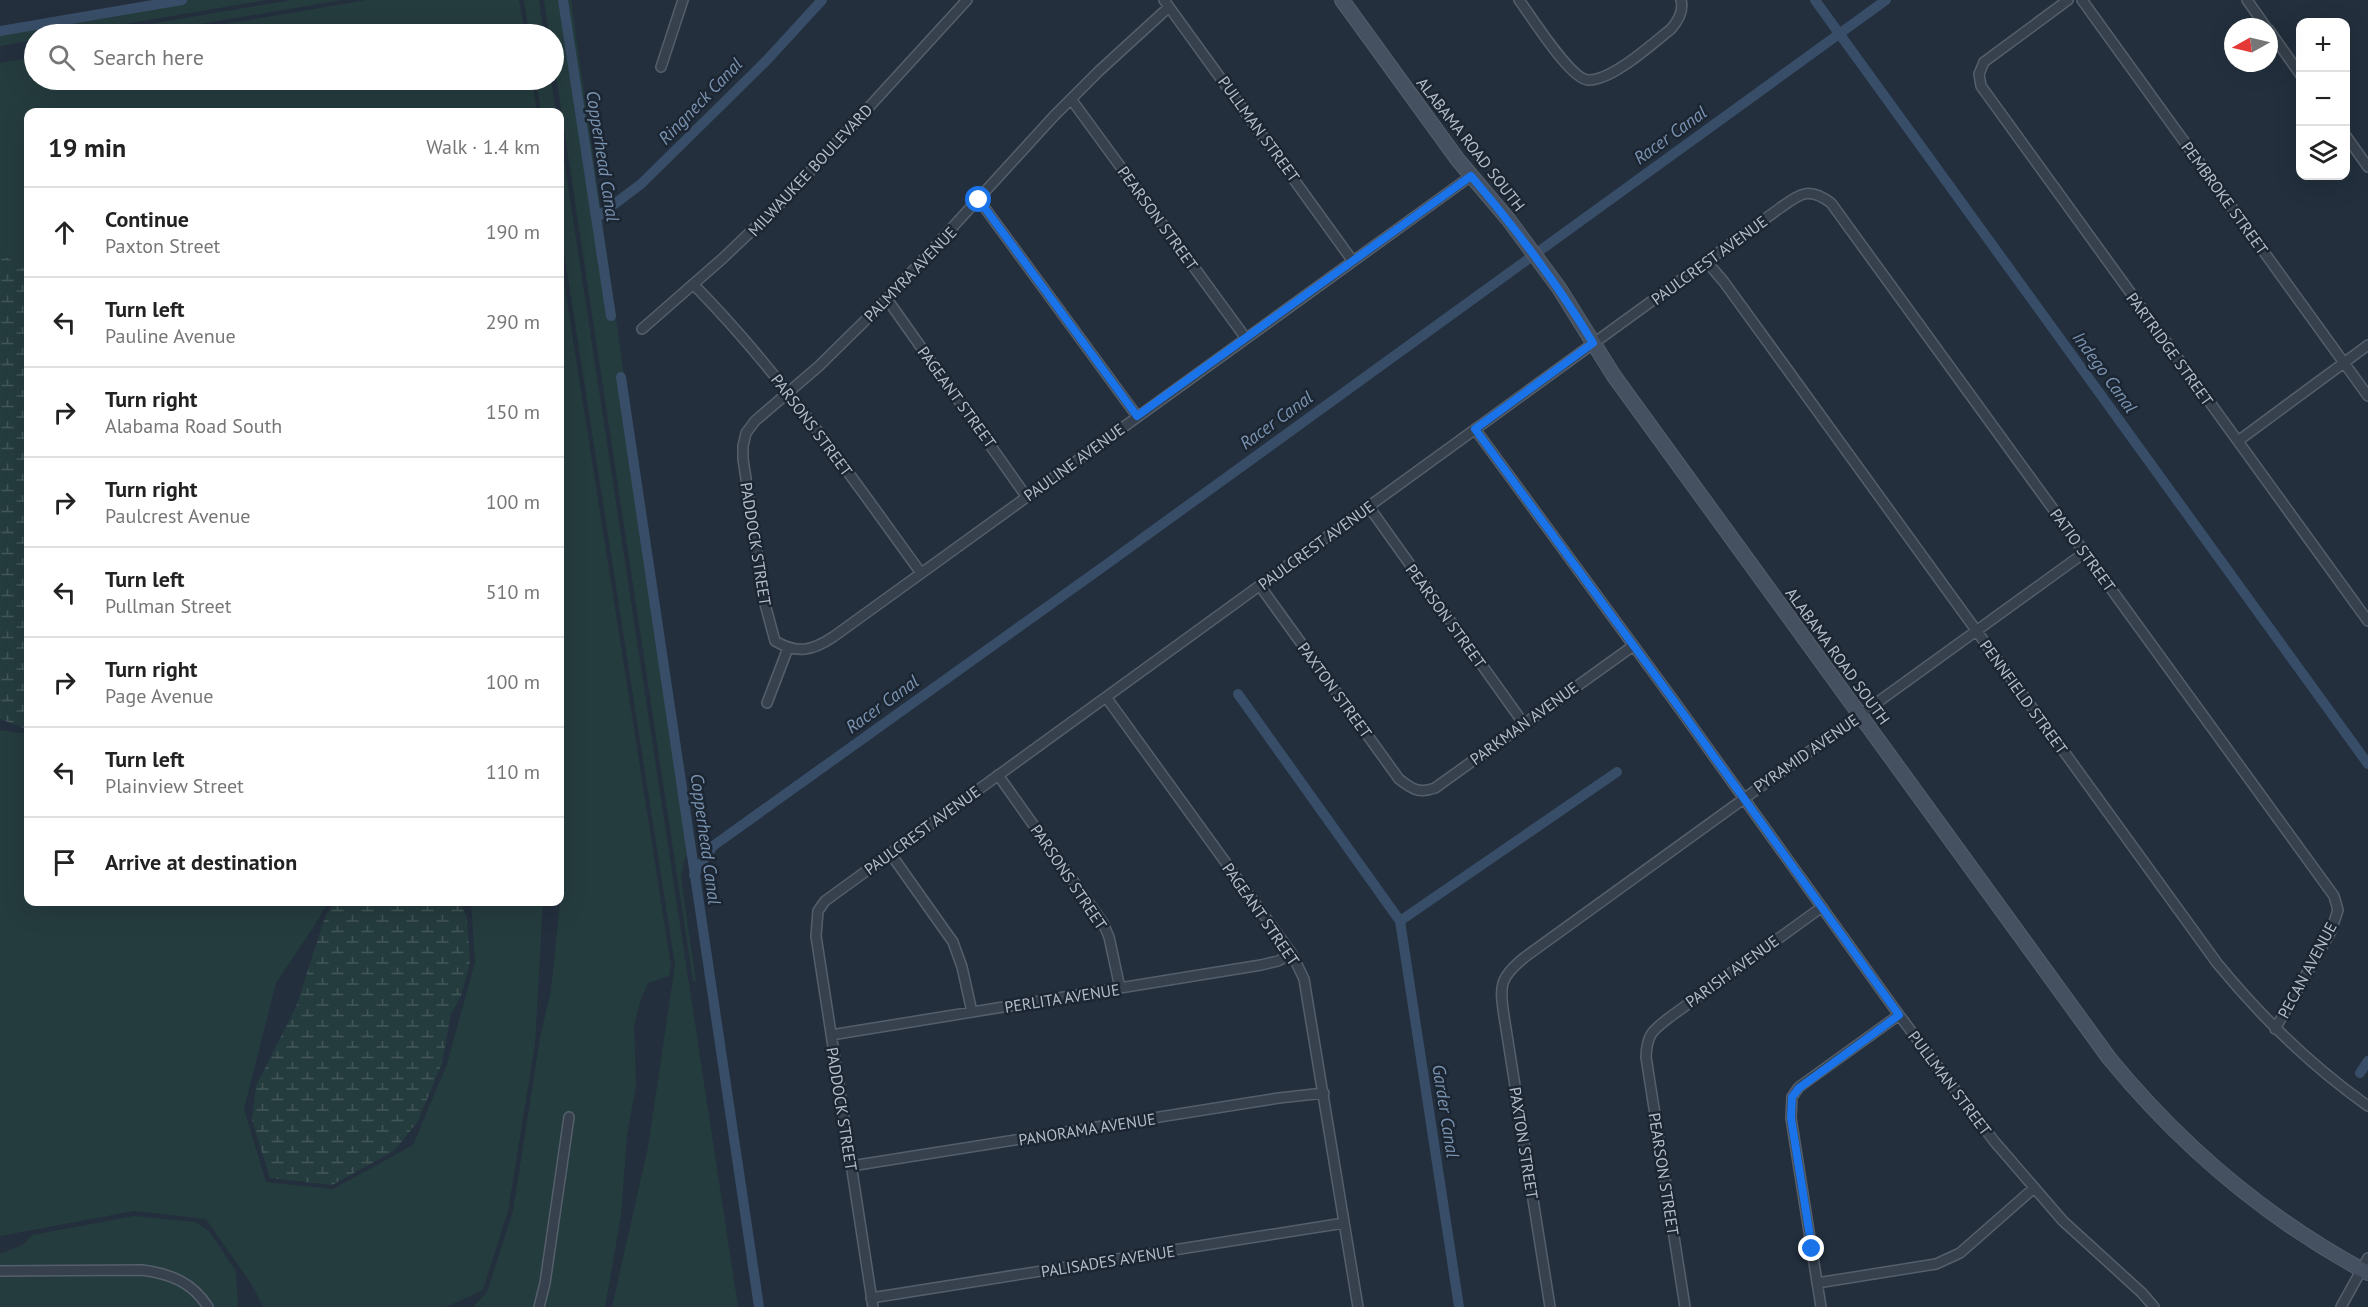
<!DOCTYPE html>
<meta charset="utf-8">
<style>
:root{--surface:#fff;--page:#f2f2f2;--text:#222;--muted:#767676;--line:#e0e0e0}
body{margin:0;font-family:"PT Sans",sans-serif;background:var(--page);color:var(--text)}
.controls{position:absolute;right:18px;top:18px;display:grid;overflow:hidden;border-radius:12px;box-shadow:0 6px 24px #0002}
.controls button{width:54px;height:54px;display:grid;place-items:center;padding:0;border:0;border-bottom:2px solid var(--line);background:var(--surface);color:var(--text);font:30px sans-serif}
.compass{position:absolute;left:2224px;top:18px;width:54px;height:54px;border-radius:50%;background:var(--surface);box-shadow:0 6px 24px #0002;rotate:262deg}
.stop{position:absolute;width:18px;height:18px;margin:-14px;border:4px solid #1a73e8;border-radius:50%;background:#fff}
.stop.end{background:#1a73e8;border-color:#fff;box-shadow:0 2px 6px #0008}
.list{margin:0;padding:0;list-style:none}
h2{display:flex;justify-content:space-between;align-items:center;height:78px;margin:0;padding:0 24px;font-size:26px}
h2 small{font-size:20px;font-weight:400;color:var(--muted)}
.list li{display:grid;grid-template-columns:39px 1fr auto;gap:18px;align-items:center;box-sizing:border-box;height:90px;padding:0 24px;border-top:2px solid var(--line)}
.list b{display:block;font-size:22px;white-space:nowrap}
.list p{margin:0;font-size:20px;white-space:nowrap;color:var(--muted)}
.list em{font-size:20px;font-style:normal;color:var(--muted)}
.icon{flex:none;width:33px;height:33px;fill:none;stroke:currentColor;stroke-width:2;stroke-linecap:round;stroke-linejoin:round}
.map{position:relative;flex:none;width:2368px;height:1307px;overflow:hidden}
.search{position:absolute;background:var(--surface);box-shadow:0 6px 24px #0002;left:24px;top:24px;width:540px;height:66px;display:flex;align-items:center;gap:15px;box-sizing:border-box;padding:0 21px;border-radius:33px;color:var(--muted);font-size:22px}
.panel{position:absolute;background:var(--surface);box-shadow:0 6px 24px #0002;left:24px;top:108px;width:540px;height:798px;border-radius:12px}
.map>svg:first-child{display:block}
</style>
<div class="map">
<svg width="2368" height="1307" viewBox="0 0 2368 1307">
<defs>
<pattern id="wetland-marsh" width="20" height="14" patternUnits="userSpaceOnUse" patternTransform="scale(1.5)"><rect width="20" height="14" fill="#253c3e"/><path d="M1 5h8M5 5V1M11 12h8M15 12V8" fill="none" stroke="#425658"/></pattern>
</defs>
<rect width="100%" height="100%" fill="#232f3d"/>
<path fill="#253c3e" d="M 162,0 L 267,0 L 66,34 L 34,34 L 34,40 L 0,46 L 0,29 Z
M 292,0 L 342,0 L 142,34 L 90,34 Z
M 367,0 L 519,0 L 525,34 L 167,34 Z
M 524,0 L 539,0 L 544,34 L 529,34 Z
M 544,0 L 571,0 L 691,850 L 684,860 L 681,878 L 696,982 L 693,981 L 554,63 L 554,34 L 549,34 Z
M 34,57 L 34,80 L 532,80 L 537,112 L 28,112 L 28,271 L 0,253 L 0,63 Z
M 536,80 L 551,80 L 556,112 L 541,112 Z
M 560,133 L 738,1307 L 612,1307 L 648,1147 L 675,965 L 560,227 Z
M 560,257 L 671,965 L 669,976 L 648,983 L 641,999 L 634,1025 L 636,1085 L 627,1135 L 621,1216 L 605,1307 L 473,1307 L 487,1292 L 513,1211 L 540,1038 L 551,990 L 560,902 Z
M 0,730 L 28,734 L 28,902 L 328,902 L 316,923 L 276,983 L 244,1109 L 266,1182 L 333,1189 L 413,1145 L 447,1064 L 475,962 L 471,902 L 543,902 L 535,1044 L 508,1211 L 483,1290 L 446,1307 L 263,1307 L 252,1285 L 206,1219 L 134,1211 L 0,1236 Z
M 134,1216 L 195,1222 L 209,1231 L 236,1271 L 238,1307 L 0,1307 L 0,1254 L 24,1244 L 32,1235 Z"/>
<path fill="url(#wetland-marsh)" d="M 0,253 L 28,271 L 28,728 L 26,729 L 0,719 Z
M 334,902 L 460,902 L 467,918 L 470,962 L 461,996 L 451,1014 L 442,1063 L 418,1121 L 394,1151 L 332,1185 L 270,1178 L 252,1120 L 256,1086 L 296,1007 L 325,917 Z"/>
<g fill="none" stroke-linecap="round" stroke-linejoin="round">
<path stroke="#384d67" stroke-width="10" d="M 563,0 L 611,316
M 1815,0 L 2368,764
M 0,31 L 182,0
M 596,218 L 641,184 L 765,62 L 822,0
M 621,377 L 759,1307
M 1238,694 L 1400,921 L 1459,1307
M 694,875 L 713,846 L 1107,564 L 1886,0
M 1400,921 L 1617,772
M 2360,1073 L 2368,1061"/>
<defs>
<path id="street" d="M 1164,0 L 1352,260
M 1519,0 C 1531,16 1570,79 1588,80 C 1612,81 1653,43 1671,29 C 1678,21 1684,11 1681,0
M 2068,0 L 1984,62 L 1979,74 L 1981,86 L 2368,621
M 2082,0 L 2368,396
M 2247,0 L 2266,27
M 1169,7 L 1099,71 L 1054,116 L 887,299 L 819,366 L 755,421 L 746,433 L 743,446 L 743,459 L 765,604 L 775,641 C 797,654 812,651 833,637 L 1471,176
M 2269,30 L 2300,74
M 661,67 L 683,0
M 1071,99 L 1245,337
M 2346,136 L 2368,167
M 979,200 L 1137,416
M 1707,262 L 1724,282 L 2217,963 C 2262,1018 2310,1065 2368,1106
M 693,284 C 780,372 849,474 921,573
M 887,299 L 1026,496
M 642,329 L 722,259 L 783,201 L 967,0
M 1475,429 L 1677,705 L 1899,1015 L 1994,1141 L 2063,1221 L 2142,1293 L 2154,1307
M 2238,441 L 2368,345
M 1369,507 L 1524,724
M 1260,586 L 1399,779 C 1412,789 1419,794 1435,788 L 1633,646
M 1106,697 L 1292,954 L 1304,979 L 1358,1307
M 767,703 L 788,648
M 998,775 L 1103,923 L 1109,937 L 1120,988
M 890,853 L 953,942 L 962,967 L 972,1012
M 831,1035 L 1261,965 L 1278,961 L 1292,954
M 851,1166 L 1279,1098 L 1324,1093
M 0,1271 L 142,1270 C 171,1274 192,1282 208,1307
M 1817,1283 L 1936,1264 L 1960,1253 L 2033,1189
M 871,1298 L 1344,1223
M 539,1307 L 545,1283 L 569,1117
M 873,1307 L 816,936 L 818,911 L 825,901 L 1780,208 C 1800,194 1809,186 1831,203 L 2334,896 L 2338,910 L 2331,931 L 2275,1029
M 1550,1307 L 1504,1016 C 1499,985 1500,977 1525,957 L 2084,553
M 1685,1307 L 1646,1057 C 1647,1034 1652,1031 1670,1017 L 1822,907
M 1821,1307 L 1791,1118 L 1792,1097 L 1799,1087 L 1899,1015
M 2341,1307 L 2368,1258"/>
<path id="secondary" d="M 1342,0 L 1458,160 L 1508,219 L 1559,288 L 1614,376 L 2109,1058 C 2181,1146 2267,1219 2368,1273"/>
</defs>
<use href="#street" stroke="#555f6b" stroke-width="12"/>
<use href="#secondary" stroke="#555f6b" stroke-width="16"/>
<use href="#street" stroke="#37414d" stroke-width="9"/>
<use href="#secondary" stroke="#455060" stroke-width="14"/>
</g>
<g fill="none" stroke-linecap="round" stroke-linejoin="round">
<path stroke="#1a73e8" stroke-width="8" d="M 979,200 L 1137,416 L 1471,176 C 1516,229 1557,283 1593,343 L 1475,429 L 1677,705 L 1899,1015 L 1799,1088 L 1792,1097 L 1791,1118 L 1812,1249"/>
</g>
<g text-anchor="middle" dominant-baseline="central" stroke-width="5" stroke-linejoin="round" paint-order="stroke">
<g font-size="16" fill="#b3bcc8" stroke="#1c2632">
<text transform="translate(1259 129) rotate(54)">PULLMAN STREET</text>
<text transform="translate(1471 144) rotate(52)">ALABAMA ROAD SOUTH</text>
<text transform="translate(810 170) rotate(-47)">MILWAUKEE BOULEVARD</text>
<text transform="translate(2225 198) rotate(54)">PEMBROKE STREET</text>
<text transform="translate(1158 218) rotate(54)">PEARSON STREET</text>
<text transform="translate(1709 260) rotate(-36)">PAULCREST AVENUE</text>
<text transform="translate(910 274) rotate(-46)">PALMYRA AVENUE</text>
<text transform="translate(2170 349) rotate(54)">PARTRIDGE STREET</text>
<text transform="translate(957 397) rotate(54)">PAGEANT STREET</text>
<text transform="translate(812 425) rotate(53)">PARSONS STREET</text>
<text transform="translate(1074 462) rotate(-36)">PAULINE AVENUE</text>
<text transform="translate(756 544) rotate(81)">PADDOCK STREET</text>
<text transform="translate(1316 545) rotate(-36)">PAULCREST AVENUE</text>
<text transform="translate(2083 550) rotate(54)">PATIO STREET</text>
<text transform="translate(1446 616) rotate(54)">PEARSON STREET</text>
<text transform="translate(1838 656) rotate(54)">ALABAMA ROAD SOUTH</text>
<text transform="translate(1335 690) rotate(54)">PAXTON STREET</text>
<text transform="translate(2024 697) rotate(54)">PENNFIELD STREET</text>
<text transform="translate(1524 723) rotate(-36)">PARKMAN AVENUE</text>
<text transform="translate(1806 753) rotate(-35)">PYRAMID AVENUE</text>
<text transform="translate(922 830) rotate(-36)">PAULCREST AVENUE</text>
<text transform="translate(1069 877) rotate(56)">PARSONS STREET</text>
<text transform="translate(1261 914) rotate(55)">PAGEANT STREET</text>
<text transform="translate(2307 970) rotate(-62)">PECAN AVENUE</text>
<text transform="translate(1732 971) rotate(-36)">PARISH AVENUE</text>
<text transform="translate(1062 998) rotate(-9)">PERLITA AVENUE</text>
<text transform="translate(1950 1083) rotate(53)">PULLMAN STREET</text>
<text transform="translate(842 1109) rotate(81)">PADDOCK STREET</text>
<text transform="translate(1087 1129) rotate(-9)">PANORAMA AVENUE</text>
<text transform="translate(1524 1143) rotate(81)">PAXTON STREET</text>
<text transform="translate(1664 1174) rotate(81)">PEARSON STREET</text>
<text transform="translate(1108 1261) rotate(-9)">PALISADES AVENUE</text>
</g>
<g font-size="18" font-style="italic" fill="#7a93b1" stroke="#1c2632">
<text transform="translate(700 101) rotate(-46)">Ringneck Canal</text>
<text transform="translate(1670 135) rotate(-36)">Racer Canal</text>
<text transform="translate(603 156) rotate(81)">Copperhead Canal</text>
<text transform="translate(2105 372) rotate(54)">Indego Canal</text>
<text transform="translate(1276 420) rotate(-36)">Racer Canal</text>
<text transform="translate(882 704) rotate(-36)">Racer Canal</text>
<text transform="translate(706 839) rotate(82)">Copperhead Canal</text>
<text transform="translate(1446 1111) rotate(81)">Garder Canal</text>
</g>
</g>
</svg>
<div class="controls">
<button>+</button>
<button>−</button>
<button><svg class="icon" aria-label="layers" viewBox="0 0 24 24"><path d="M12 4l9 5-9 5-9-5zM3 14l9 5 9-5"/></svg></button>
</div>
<svg class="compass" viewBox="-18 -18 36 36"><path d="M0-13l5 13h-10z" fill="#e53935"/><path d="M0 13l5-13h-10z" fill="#767676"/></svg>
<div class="stop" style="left:979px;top:200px"></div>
<div class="stop end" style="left:1812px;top:1249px"></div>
<div class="search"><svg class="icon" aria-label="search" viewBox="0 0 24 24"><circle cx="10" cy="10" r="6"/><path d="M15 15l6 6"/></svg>Search here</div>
<section class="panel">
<h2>19 min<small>Walk · 1.4 km</small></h2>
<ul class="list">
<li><svg class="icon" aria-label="ahead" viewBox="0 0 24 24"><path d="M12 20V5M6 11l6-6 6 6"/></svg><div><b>Continue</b><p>Paxton Street</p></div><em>190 m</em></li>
<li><svg class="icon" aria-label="left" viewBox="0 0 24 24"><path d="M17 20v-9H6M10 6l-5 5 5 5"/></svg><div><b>Turn left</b><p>Pauline Avenue</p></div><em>290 m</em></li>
<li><svg class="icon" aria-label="right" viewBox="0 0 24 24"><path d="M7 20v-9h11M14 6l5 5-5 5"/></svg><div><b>Turn right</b><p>Alabama Road South</p></div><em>150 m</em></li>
<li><svg class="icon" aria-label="right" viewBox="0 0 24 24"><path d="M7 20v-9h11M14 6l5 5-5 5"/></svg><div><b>Turn right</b><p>Paulcrest Avenue</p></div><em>100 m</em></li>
<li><svg class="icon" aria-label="left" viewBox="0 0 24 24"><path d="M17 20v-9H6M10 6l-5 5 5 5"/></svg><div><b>Turn left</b><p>Pullman Street</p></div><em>510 m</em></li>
<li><svg class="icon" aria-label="right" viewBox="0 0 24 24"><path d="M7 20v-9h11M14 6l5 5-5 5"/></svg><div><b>Turn right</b><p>Page Avenue</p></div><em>100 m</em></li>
<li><svg class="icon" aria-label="left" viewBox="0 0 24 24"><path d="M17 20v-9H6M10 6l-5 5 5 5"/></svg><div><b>Turn left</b><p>Plainview Street</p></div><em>110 m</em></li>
<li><svg class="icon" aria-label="arrive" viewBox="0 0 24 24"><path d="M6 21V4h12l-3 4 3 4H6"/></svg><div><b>Arrive at destination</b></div></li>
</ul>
</section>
</div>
